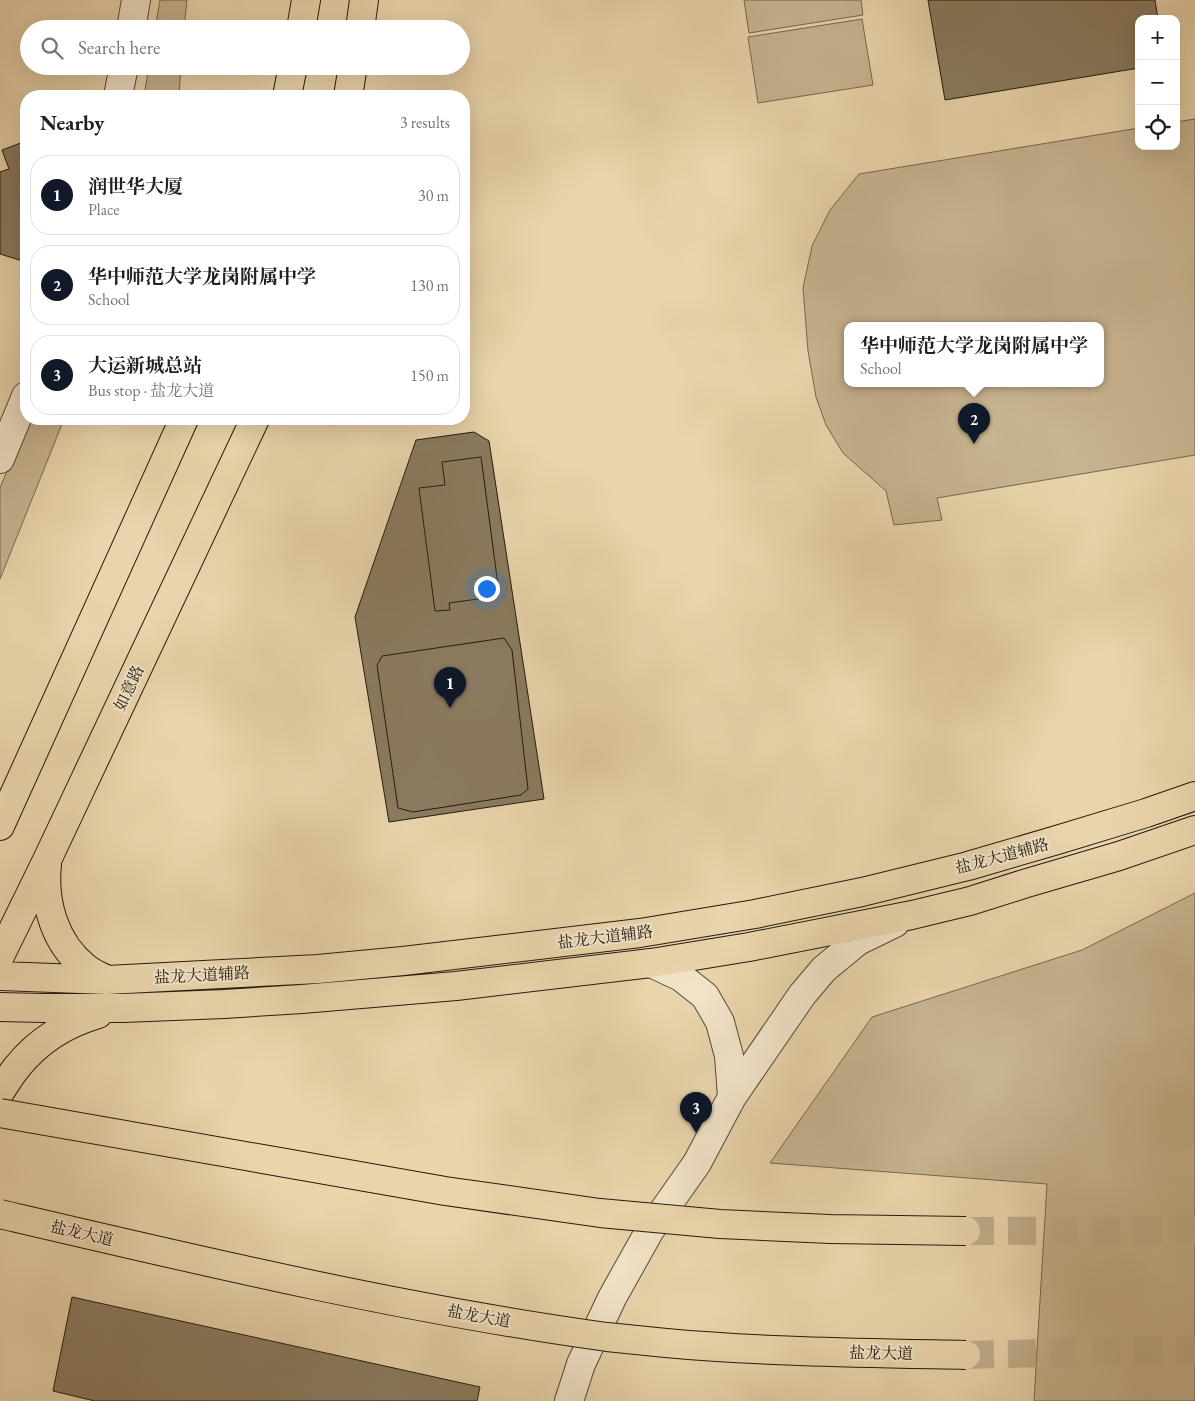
<!DOCTYPE html>
<meta charset="utf-8">
<style>
:root{--surface:#fff;--page:#f6f6f6;--text:#202124;--muted:#757577;--line:#e0e0e0;--accent:#111827}
body{margin:0;font-family:"EB Garamond","Noto Serif SC",serif;background:var(--page);color:var(--text)}
.controls{position:absolute;right:15px;top:15px;display:grid;overflow:hidden;border-radius:10px;box-shadow:0 5px 20px #0002}
.controls button{width:45px;height:45px;display:grid;place-items:center;padding:0;border:0;border-bottom:1px solid var(--line);background:var(--surface);color:var(--text);font:25px sans-serif}
.you{position:absolute;left:486px;top:588px;width:18px;height:18px;margin:-12px;border:4px solid #fff;border-radius:50%;background:#1a73e8;box-shadow:0 0 0 8px #1a73e833}
.badge{display:grid;place-items:center;width:32px;height:32px;border-radius:50%;background:var(--accent);color:#fff;font-size:16px;font-weight:700}
.pin{position:absolute;translate:-50% -41px;filter:drop-shadow(0 1px 2px #0008)}
.pin::after{content:'';position:absolute;top:26px;width:18px;height:15px;background:inherit;clip-path:polygon(0 0,100% 0,50% 100%)}
.popup{position:absolute;left:844px;top:322px;width:260px;height:65px;box-sizing:border-box;display:grid;place-content:center;border-radius:10px;background:var(--surface);filter:drop-shadow(0 1px 4px #0005);font-size:16px;white-space:nowrap;color:var(--muted)}
.popup b{font-size:19px;color:var(--text)}
.popup::after{content:'';position:absolute;left:50%;top:100%;margin-left:-10px;border:10px solid transparent;border-top-color:var(--surface)}
.list{margin:0;padding:0;list-style:none}
h2{display:flex;justify-content:space-between;align-items:center;height:65px;margin:0;padding:0 20px;font-size:21px}
h2 small{font-size:16px;font-weight:400;color:var(--muted)}
.list li{display:grid;grid-template-columns:32px 1fr auto;gap:15px;align-items:center;box-sizing:border-box;height:80px;margin:0 10px 10px;padding:0 10px;border:1px solid var(--line);border-radius:20px}
.list b{display:block;font-size:19px;white-space:nowrap}
.list p{margin:0;font-size:16px;white-space:nowrap;color:var(--muted)}
.list em{font-size:16px;font-style:normal;color:var(--muted)}
.icon{flex:none;width:28px;height:28px;fill:none;stroke:currentColor;stroke-width:2;stroke-linecap:round;stroke-linejoin:round}
.map{position:relative;flex:none;width:1195px;height:1401px;overflow:hidden}
.search{position:absolute;background:var(--surface);box-shadow:0 5px 20px #0002;left:20px;top:20px;width:450px;height:55px;display:flex;align-items:center;gap:12px;box-sizing:border-box;padding:0 18px;border-radius:28px;color:var(--muted);font-size:19px}
.panel{position:absolute;background:var(--surface);box-shadow:0 5px 20px #0002;left:20px;top:90px;width:450px;height:335px;border-radius:20px}
.map>svg:first-child{display:block}
</style>
<div class="map">
<svg width="1195" height="1401" viewBox="0 0 1195 1401">
<rect width="100%" height="100%" fill="#e9d4ab"/>
<filter id="stains"><feTurbulence type="fractalNoise" baseFrequency=".004" numOctaves="4"/><feColorMatrix values="0 0 0 0 .2 0 0 0 0 .09 0 0 0 0 .02 0 0 0 .5 -.17"/></filter>
<radialGradient id="worn" r=".72"><stop offset=".6" stop-color="#630" stop-opacity="0"/><stop offset="1" stop-color="#630" stop-opacity=".3"/></radialGradient>
<path fill="#c7b490" stroke="#75674f" fill-rule="evenodd" d="M 160,0 L 187,0 L 184,29 L 155,29 Z
M 744,0 L 861,0 L 863,15 L 749,33 Z
M 862,19 L 873,85 L 758,103 L 748,37 Z
M 149,66 L 181,66 L 179,96 L 144,96 Z
M 1195,119 L 1195,455 L 937,498 L 942,520 L 894,525 L 886,491 L 843,453 L 826,425 L 816,397 L 808,351 L 803,288 L 812,246 L 830,210 L 859,174 L 1139,128 L 1139,146 L 1176,146 L 1176,122 ZM 848,325 L 1100,325 L 1100,383 L 848,383 Z
M 28,419 L 64,419 L 0,579 L 0,488 Z
M 1195,893 L 1195,1401 L 1034,1401 L 1047,1184 L 770,1163 L 872,1017 L 1082,950 Z"/>
<path fill="#8a7b60" stroke="#231a0e" d="M 928,0 L 1155,0 L 1158,19 L 1139,19 L 1139,68 L 945,100 Z
M 26,141 L 26,262 L 0,254 L 0,172 L 9,169 L 2,150 Z
M 474,432 L 489,441 L 544,799 L 389,822 L 355,617 L 416,440 Z
M 481,457 L 498,585 L 483,587 L 485,598 L 449,603 L 450,610 L 435,611 L 419,488 L 445,485 L 442,462 Z
M 504,638 L 512,650 L 528,789 L 521,795 L 413,812 L 398,808 L 377,665 L 382,656 Z
M 72,1297 L 480,1387 L 477,1401 L 95,1401 L 53,1391 Z"/>
<g fill="none" stroke-linecap="round" stroke-linejoin="round">
<path stroke="#c1af8c" stroke-width="28" stroke-dasharray="28 14" stroke-linecap="butt" d="M 966,1231 L 1195,1230
M 966,1355 L 1195,1349"/>
<defs>
<path id="minor" d="M 131,29 L 136,0
M 118,96 L 124,66
M 0,459 L 26,396
M 651,963 L 681,977 L 705,996 L 720,1022 L 729,1056 L 732,1097
M 569,1401 L 581,1364 L 612,1298 L 650,1230 L 697,1163 L 732,1097 L 802,995 L 824,969 L 858,941 L 895,923"/>
<path id="major" d="M 301,29 L 306,0
M 360,29 L 364,0
M 287,96 L 293,66
M 348,96 L 353,66
M 0,826 L 184,419
M 47,865 C 43,903 55,944 86,968 C 92,973 100,976 107,980
M 0,956 L 48,858 L 255,419
M 0,976 L 107,980 L 318,969 L 403,961 L 640,933 L 755,914 L 862,892 L 968,866 L 1057,840 L 1146,813 L 1195,796
M 0,1007 L 42,1008 L 123,1008 L 224,1004 L 302,999 L 456,986 L 651,963 L 749,947 L 912,915 L 970,901 L 1027,883 L 1119,856 L 1195,830
M 0,1092 C 6,1083 11,1074 18,1066 C 38,1041 67,1023 98,1014"/>
</defs>
<use href="#minor" stroke="#544835" stroke-width="30"/>
<use href="#major" stroke="#231a0e" stroke-width="30"/>
<use href="#minor" stroke="#f1e3c8" stroke-width="28"/>
<use href="#major" stroke="#e9d4ab" stroke-width="28"/>
<defs>
<path id="highway-bridge" d="M 0,1113 L 445,1191 L 600,1213 L 720,1224 L 830,1229 L 966,1231
M 0,1214 C 201,1261 403,1309 607,1337 C 627,1339 647,1341 666,1343 C 766,1352 866,1353 966,1355"/>
</defs>
<use href="#highway-bridge" stroke="#231a0e" stroke-width="30" stroke-linecap="butt"/>
<use href="#highway-bridge" stroke="#e9d4ab" stroke-width="28"/>
</g>
<g text-anchor="middle" dominant-baseline="central" stroke-width="4" stroke-linejoin="round" paint-order="stroke">
<g font-size="16" fill="#231a0e" stroke="#f1e3c8">
<text transform="translate(129 688) rotate(-65)">如意路</text>
<text transform="translate(1002 856) rotate(-15)">盐龙大道辅路</text>
<text transform="translate(605 937) rotate(-7)">盐龙大道辅路</text>
<text transform="translate(202 975) rotate(-3)">盐龙大道辅路</text>
<text transform="translate(82 1233) rotate(13)">盐龙大道</text>
<text transform="translate(479 1316) rotate(10)">盐龙大道</text>
<text transform="translate(881 1353) rotate(1)">盐龙大道</text>
</g>
</g>
<rect width="100%" height="100%" filter="url(#stains)"/>
<rect width="100%" height="100%" fill="url(#worn)"/>
</svg>
<div class="controls">
<button>+</button>
<button>−</button>
<button><svg class="icon" aria-label="locate" viewBox="0 0 24 24"><circle cx="12" cy="12" r="6"/><path d="M12 2v4M12 18v4M2 12h4M18 12h4"/></svg></button>
</div>
<div class="you"></div>
<div class="pin badge" style="left:450px;top:708px">1</div>
<div class="pin badge" style="left:974px;top:444px">2</div>
<div class="popup"><b>华中师范大学龙岗附属中学</b>School</div>
<div class="pin badge" style="left:696px;top:1133px">3</div>
<div class="search"><svg class="icon" aria-label="search" viewBox="0 0 24 24"><circle cx="10" cy="10" r="6"/><path d="M15 15l6 6"/></svg>Search here</div>
<section class="panel">
<h2>Nearby<small>3 results</small></h2>
<ul class="list">
<li><span class="badge">1</span><div><b>润世华大厦</b><p>Place</p></div><em>30 m</em></li>
<li><span class="badge">2</span><div><b>华中师范大学龙岗附属中学</b><p>School</p></div><em>130 m</em></li>
<li><span class="badge">3</span><div><b>大运新城总站</b><p>Bus stop · 盐龙大道</p></div><em>150 m</em></li>
</ul>
</section>
</div>
